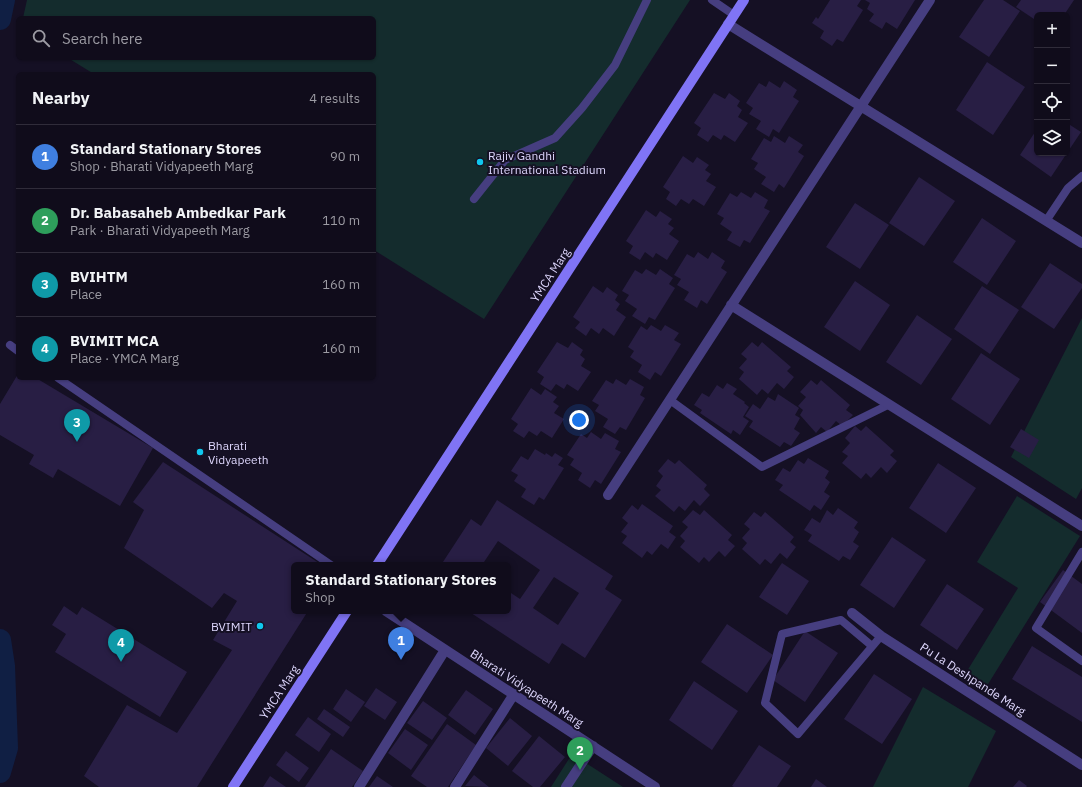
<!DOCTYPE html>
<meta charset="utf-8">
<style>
:root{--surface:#100c1b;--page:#191524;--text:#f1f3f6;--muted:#9c9ba3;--line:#302c3a;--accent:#10c7ee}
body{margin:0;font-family:"IBM Plex Sans",sans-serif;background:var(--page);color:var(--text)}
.controls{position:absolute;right:12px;top:12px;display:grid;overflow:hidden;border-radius:6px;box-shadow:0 1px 3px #0004}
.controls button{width:36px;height:36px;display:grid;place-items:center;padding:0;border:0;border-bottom:1px solid var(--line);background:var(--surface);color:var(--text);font:20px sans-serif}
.you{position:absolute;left:579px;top:420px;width:14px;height:14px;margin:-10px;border:3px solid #fff;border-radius:50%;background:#1a73e8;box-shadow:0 0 0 6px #1a73e833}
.badge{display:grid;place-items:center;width:26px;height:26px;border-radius:50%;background:var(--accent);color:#fff;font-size:13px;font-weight:700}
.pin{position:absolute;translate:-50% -33px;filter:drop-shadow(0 1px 2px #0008)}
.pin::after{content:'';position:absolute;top:21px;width:14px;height:12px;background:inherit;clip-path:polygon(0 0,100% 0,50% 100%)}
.popup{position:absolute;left:291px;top:562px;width:220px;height:52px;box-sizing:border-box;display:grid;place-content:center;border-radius:6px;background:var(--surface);filter:drop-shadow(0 1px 3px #0005);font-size:13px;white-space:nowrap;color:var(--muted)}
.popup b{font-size:15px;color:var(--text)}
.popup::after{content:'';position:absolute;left:50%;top:100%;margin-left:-8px;border:8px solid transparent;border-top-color:var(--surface)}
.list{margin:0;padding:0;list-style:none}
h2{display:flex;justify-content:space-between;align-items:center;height:52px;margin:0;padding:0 16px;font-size:17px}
h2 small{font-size:13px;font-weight:400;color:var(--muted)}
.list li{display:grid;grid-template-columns:26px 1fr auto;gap:12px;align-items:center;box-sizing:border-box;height:64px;padding:0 16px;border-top:1px solid var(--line)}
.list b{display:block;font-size:15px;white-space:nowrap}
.list p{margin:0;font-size:13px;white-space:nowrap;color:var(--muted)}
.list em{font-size:13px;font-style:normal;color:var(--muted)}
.icon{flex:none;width:22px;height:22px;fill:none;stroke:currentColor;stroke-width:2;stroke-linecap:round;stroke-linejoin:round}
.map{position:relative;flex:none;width:1082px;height:787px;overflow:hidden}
.search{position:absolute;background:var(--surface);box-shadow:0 1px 3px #0004;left:16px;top:16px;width:360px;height:44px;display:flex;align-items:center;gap:10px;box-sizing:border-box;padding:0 14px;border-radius:6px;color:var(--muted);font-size:15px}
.panel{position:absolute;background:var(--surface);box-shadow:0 1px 3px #0004;left:16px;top:72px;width:360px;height:308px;border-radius:6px}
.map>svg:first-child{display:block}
</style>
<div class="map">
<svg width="1082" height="787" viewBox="0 0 1082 787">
<rect width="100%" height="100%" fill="#151024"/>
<path fill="#142c2d" d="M 27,0 L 690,0 L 484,319 L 374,250 L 374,74 L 94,74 L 68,58 L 374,58 L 374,18 L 23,18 Z
M 1082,318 L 1082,488 L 1076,499 L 1011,457 Z
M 1017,496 L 1080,536 L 985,689 L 964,676 L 1018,588 L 977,562 Z
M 923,687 L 996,731 L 968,787 L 873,787 Z
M 572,754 L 623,787 L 551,787 Z"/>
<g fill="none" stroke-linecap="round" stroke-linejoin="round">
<path stroke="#101f44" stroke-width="22" d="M 0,19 L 4,0
M 0,640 L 4,666 L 7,748 L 0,772"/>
</g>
<path fill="#281e44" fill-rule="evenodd" d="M 830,0 L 861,0 L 857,6 L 863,10 L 843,42 L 837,39 L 832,46 L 820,38 L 824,31 L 812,23 L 816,17 L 818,19 Z
M 865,0 L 915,0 L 897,29 L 886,22 L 882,29 L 869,21 L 874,14 L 867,9 L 870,3 Z
M 984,0 L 1003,0 L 1020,11 L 989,57 L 959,37 Z
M 1021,0 L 1074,0 L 1064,15 L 1037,15 L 1037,21 L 1016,7 Z
M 987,62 L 1025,87 L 993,135 L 956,110 Z
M 769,81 L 780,88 L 784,81 L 797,90 L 793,97 L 799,101 L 779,133 L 773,129 L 769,137 L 756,129 L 761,121 L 749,114 L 753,108 L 746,103 L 759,83 L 766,87 Z
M 714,93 L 725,99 L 729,93 L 740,101 L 737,106 L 742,110 L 738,117 L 748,123 L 735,142 L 724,135 L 721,140 L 713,135 L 708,142 L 697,135 L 701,128 L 694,123 Z
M 1067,123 L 1081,132 L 1067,153 Z
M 1037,129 L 1037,153 L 1067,153 L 1051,177 L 1020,155 Z
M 774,136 L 785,143 L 789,136 L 803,145 L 798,152 L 804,156 L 784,188 L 779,184 L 774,192 L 761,184 L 766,177 L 754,169 L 758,163 L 751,159 L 764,138 L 771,142 Z
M 683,156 L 693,163 L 697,157 L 709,165 L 705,170 L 711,174 L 706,181 L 716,187 L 704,206 L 693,199 L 689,204 L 681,199 L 676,206 L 666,199 L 670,192 L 663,187 Z
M 919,177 L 955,201 L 924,246 L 889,223 Z
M 741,192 L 751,198 L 755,192 L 768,200 L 764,208 L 770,211 L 750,243 L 744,240 L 740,247 L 727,240 L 732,232 L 720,224 L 724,218 L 717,214 L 730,193 L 737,197 Z
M 855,203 L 889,225 L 860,269 L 826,247 Z
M 646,210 L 656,217 L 660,211 L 672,219 L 668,224 L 674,228 L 669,234 L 679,241 L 667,260 L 656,253 L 653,258 L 645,252 L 640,260 L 629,253 L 633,246 L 626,241 Z
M 982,218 L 1016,241 L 987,285 L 953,262 Z
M 698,252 L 708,259 L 712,252 L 725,261 L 721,268 L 727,272 L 707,304 L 701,300 L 697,308 L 684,300 L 689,292 L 677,285 L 681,279 L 674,275 L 687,254 L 694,258 Z
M 1050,263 L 1082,284 L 1082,288 L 1054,329 L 1021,307 Z
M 646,269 L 656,275 L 660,269 L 673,278 L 669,284 L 675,288 L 655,320 L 649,317 L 645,324 L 632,316 L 637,309 L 625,301 L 629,295 L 622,291 L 635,270 L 642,274 Z
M 855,281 L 890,305 L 860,351 L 824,327 Z
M 593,286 L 603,293 L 607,287 L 618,295 L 615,300 L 620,304 L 616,310 L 626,317 L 614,336 L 603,328 L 599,334 L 591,328 L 586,336 L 575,328 L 580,322 L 573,317 Z
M 982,286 L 1019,310 L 990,354 L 954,329 Z
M 917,315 L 952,339 L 921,385 L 886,362 Z
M 651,325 L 661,331 L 665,325 L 679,333 L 674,340 L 681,344 L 661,376 L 655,372 L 650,380 L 638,372 L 642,365 L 630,357 L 634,351 L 628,347 L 641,326 L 647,330 Z
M 557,342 L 568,348 L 572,342 L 583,350 L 580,355 L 585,359 L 581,366 L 591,372 L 578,391 L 567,384 L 564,389 L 556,384 L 551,391 L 540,384 L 544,377 L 537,372 Z
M 752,342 L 758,347 L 762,342 L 791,367 L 787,371 L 794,377 L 784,389 L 777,383 L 768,394 L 762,389 L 757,395 L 739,379 L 744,372 L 739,368 L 747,359 L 741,354 Z
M 981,353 L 1020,379 L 990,425 L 951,399 Z
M 18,374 L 18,378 L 36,378 L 153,448 L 120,506 L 58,469 L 53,478 L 29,464 L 34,455 L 0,435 L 0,404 Z
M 616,379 L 626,385 L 630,379 L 644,387 L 640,395 L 645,398 L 626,430 L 620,427 L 615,434 L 603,427 L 608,419 L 595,411 L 599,405 L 592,401 L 606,380 L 613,384 Z
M 811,380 L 817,385 L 821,380 L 850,405 L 846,410 L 853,415 L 842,426 L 836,421 L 827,432 L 821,427 L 816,433 L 800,415 L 803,410 L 798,406 L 806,397 L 800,392 Z
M 727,383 L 737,389 L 733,394 L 745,402 L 744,403 L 749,407 L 743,417 L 749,421 L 740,435 L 733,430 L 731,434 L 700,413 L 702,410 L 694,405 L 702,393 L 709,397 L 717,385 L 723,389 Z
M 531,388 L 541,395 L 545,389 L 557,397 L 553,402 L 559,406 L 554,413 L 564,419 L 552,438 L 541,431 L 537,436 L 529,431 L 524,438 L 513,431 L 518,424 L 511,419 Z
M 778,394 L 799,408 L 795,415 L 800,418 L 794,429 L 800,433 L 791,446 L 784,442 L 780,447 L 749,427 L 753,421 L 745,416 L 753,404 L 760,409 L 768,397 L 775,401 Z
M 855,426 L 861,431 L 866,426 L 894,451 L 890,455 L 897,461 L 887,473 L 881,467 L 871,478 L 866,473 L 861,479 L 842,463 L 848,456 L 842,452 L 850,443 L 845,438 Z
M 1021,429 L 1039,440 L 1029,458 L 1010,447 Z
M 591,432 L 601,439 L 605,433 L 619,441 L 615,449 L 621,452 L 601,484 L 595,480 L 590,488 L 578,480 L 582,473 L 570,465 L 574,459 L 567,455 L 581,434 L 587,438 Z
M 535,449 L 545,455 L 546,453 L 552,457 L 555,453 L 563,458 L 558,465 L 564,468 L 544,500 L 539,497 L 534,505 L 521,497 L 526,489 L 514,481 L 518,475 L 511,471 L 521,456 L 528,460 Z
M 808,458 L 829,471 L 825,478 L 830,482 L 824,492 L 830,496 L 821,510 L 814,505 L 810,511 L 779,490 L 783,485 L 775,480 L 783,468 L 790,472 L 798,460 L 804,464 Z
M 668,459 L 675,464 L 679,460 L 707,485 L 704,489 L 710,495 L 700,506 L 694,500 L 685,511 L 679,506 L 674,512 L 655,496 L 661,490 L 656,486 L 663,476 L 658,471 Z
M 163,462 L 322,565 L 294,565 L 294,611 L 308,611 L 197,787 L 99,787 L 84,776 L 127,705 L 177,733 L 232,650 L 213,640 L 237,601 L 224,593 L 212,608 L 124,548 L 144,510 L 133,502 Z
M 938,463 L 976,488 L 946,533 L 909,508 Z
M 497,500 L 613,576 L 605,589 L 622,600 L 585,658 L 562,643 L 549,664 L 468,611 L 508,611 L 508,591 L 520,599 L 540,570 L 498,541 L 482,565 L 441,565 L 471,519 L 481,526 ZM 554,577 L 579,593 L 558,625 L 533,608 Z
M 642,504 L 673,526 L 669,532 L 676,537 L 668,549 L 661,544 L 652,555 L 647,551 L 642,558 L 622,543 L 627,536 L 621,532 L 628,523 L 622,518 L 632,505 L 638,510 Z
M 838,508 L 858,522 L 854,528 L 859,532 L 853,542 L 859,546 L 850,560 L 843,556 L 839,561 L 808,541 L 812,535 L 804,530 L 812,518 L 820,523 L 827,510 L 833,515 Z
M 693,510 L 700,515 L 704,510 L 732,535 L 728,540 L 735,546 L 725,557 L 719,551 L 709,562 L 704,557 L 699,563 L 680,547 L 685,541 L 680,536 L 688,527 L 682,522 Z
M 754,512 L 761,517 L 765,512 L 794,537 L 790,542 L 796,547 L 787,559 L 780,553 L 771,564 L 765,559 L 760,565 L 742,549 L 747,543 L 742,538 L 750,529 L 744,524 Z
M 892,537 L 926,560 L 894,608 L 860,585 Z
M 782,563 L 809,581 L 787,615 L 759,597 Z
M 1063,570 L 1082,584 L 1082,633 L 1040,602 Z
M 947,584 L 984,609 L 957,650 L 920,625 Z
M 64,606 L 77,615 L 82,607 L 187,672 L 160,717 L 55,652 L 66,634 L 52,625 Z
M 727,624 L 773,655 L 747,693 L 701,662 Z
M 805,631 L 838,653 L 805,702 L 773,680 Z
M 1032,646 L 1082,677 L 1082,722 L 1012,679 Z
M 874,674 L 912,699 L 882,744 L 844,719 Z
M 694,681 L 738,711 L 712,750 L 669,720 Z
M 376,688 L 397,702 L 385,720 L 364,706 Z
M 346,689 L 365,702 L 351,722 L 333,709 Z
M 466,690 L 493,709 L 475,735 L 448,715 Z
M 423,701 L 447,718 L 432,740 L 407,723 Z
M 324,709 L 350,727 L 343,737 L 317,719 Z
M 308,717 L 331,734 L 319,752 L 295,735 Z
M 510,718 L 532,736 L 508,766 L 486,748 Z
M 447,724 L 476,745 L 448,787 L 427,787 L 411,776 Z
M 405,729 L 428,745 L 411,770 L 388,753 Z
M 539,736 L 565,757 L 540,787 L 533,787 L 512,771 Z
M 759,745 L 791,766 L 777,787 L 734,787 L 732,786 Z
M 331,749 L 363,771 L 352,787 L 305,787 Z
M 286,751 L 309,768 L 299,782 L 276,765 Z
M 474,775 L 489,787 L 465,786 Z
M 270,776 L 286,787 L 263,787 Z
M 377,776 L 393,787 L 369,787 Z
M 816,779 L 827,787 L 811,787 Z
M 1019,780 L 1027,786 L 1026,787 L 1013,787 Z"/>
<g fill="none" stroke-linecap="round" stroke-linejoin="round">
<path stroke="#463e80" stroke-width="8" d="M 712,0 L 734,15
M 474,199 L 505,160 L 555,138 L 582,108 L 615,65 L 647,0
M 1046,221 L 1068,188 L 1082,176
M 10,345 L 18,351
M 58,378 L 331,565
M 670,400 L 762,467 L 888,405
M 1082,552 L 1036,628 L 1082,661
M 872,646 L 841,620 L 782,634 L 765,703 L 798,734 L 881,636"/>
<path stroke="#463e80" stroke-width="10" d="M 728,24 L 1082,243
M 731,305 L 1082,526
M 608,495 L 930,0
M 386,611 L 655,787
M 852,613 L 881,636 L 1082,765
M 359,787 L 445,650
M 455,787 L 514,694
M 566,787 L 593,746"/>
<path stroke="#8074f5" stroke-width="10" d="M 377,565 L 744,0
M 233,787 L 347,611"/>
</g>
<g fill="#10c7ee" stroke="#151024" stroke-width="1.5">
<circle cx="480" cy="162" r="4"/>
<circle cx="200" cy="452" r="4"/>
<circle cx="260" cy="626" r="4"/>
</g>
<g text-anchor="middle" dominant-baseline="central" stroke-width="4" stroke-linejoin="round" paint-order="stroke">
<g font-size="12" fill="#ddd6fc" stroke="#151024" text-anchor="start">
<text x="488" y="155">Rajiv Gandhi<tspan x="488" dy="14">International Stadium</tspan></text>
<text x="208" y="445">Bharati<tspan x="208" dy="14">Vidyapeeth</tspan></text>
<text x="252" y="626" text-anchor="end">BVIMIT</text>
</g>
<g font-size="12" fill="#ddd6fc" stroke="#151024">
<text transform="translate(550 275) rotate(-57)">YMCA Marg</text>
<text transform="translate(973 679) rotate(33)">Pu La Deshpande Marg</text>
<text transform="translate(527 688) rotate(33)">Bharati Vidyapeeth Marg</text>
<text transform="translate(279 692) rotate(-57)">YMCA Marg</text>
</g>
</g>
</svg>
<div class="controls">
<button>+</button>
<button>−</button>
<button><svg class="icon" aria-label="locate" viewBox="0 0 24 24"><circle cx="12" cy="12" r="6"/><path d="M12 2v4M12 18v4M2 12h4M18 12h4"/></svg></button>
<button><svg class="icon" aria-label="layers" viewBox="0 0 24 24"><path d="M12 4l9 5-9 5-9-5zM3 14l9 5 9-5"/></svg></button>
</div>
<div class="you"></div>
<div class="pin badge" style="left:401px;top:660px;background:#3f7fe0">1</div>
<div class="popup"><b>Standard Stationary Stores</b>Shop</div>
<div class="pin badge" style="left:580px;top:770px;background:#2e9e5b">2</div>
<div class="pin badge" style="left:77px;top:442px;background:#0f9aa8">3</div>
<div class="pin badge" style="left:121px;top:662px;background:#0f9aa8">4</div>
<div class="search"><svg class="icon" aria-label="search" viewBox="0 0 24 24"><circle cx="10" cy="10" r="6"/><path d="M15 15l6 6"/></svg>Search here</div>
<section class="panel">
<h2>Nearby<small>4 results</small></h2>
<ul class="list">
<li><span class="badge" style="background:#3f7fe0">1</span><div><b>Standard Stationary Stores</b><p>Shop · Bharati Vidyapeeth Marg</p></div><em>90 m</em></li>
<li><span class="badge" style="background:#2e9e5b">2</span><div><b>Dr. Babasaheb Ambedkar Park</b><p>Park · Bharati Vidyapeeth Marg</p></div><em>110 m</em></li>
<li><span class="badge" style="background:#0f9aa8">3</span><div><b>BVIHTM</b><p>Place</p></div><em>160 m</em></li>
<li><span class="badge" style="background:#0f9aa8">4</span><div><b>BVIMIT MCA</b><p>Place · YMCA Marg</p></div><em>160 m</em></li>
</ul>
</section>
</div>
